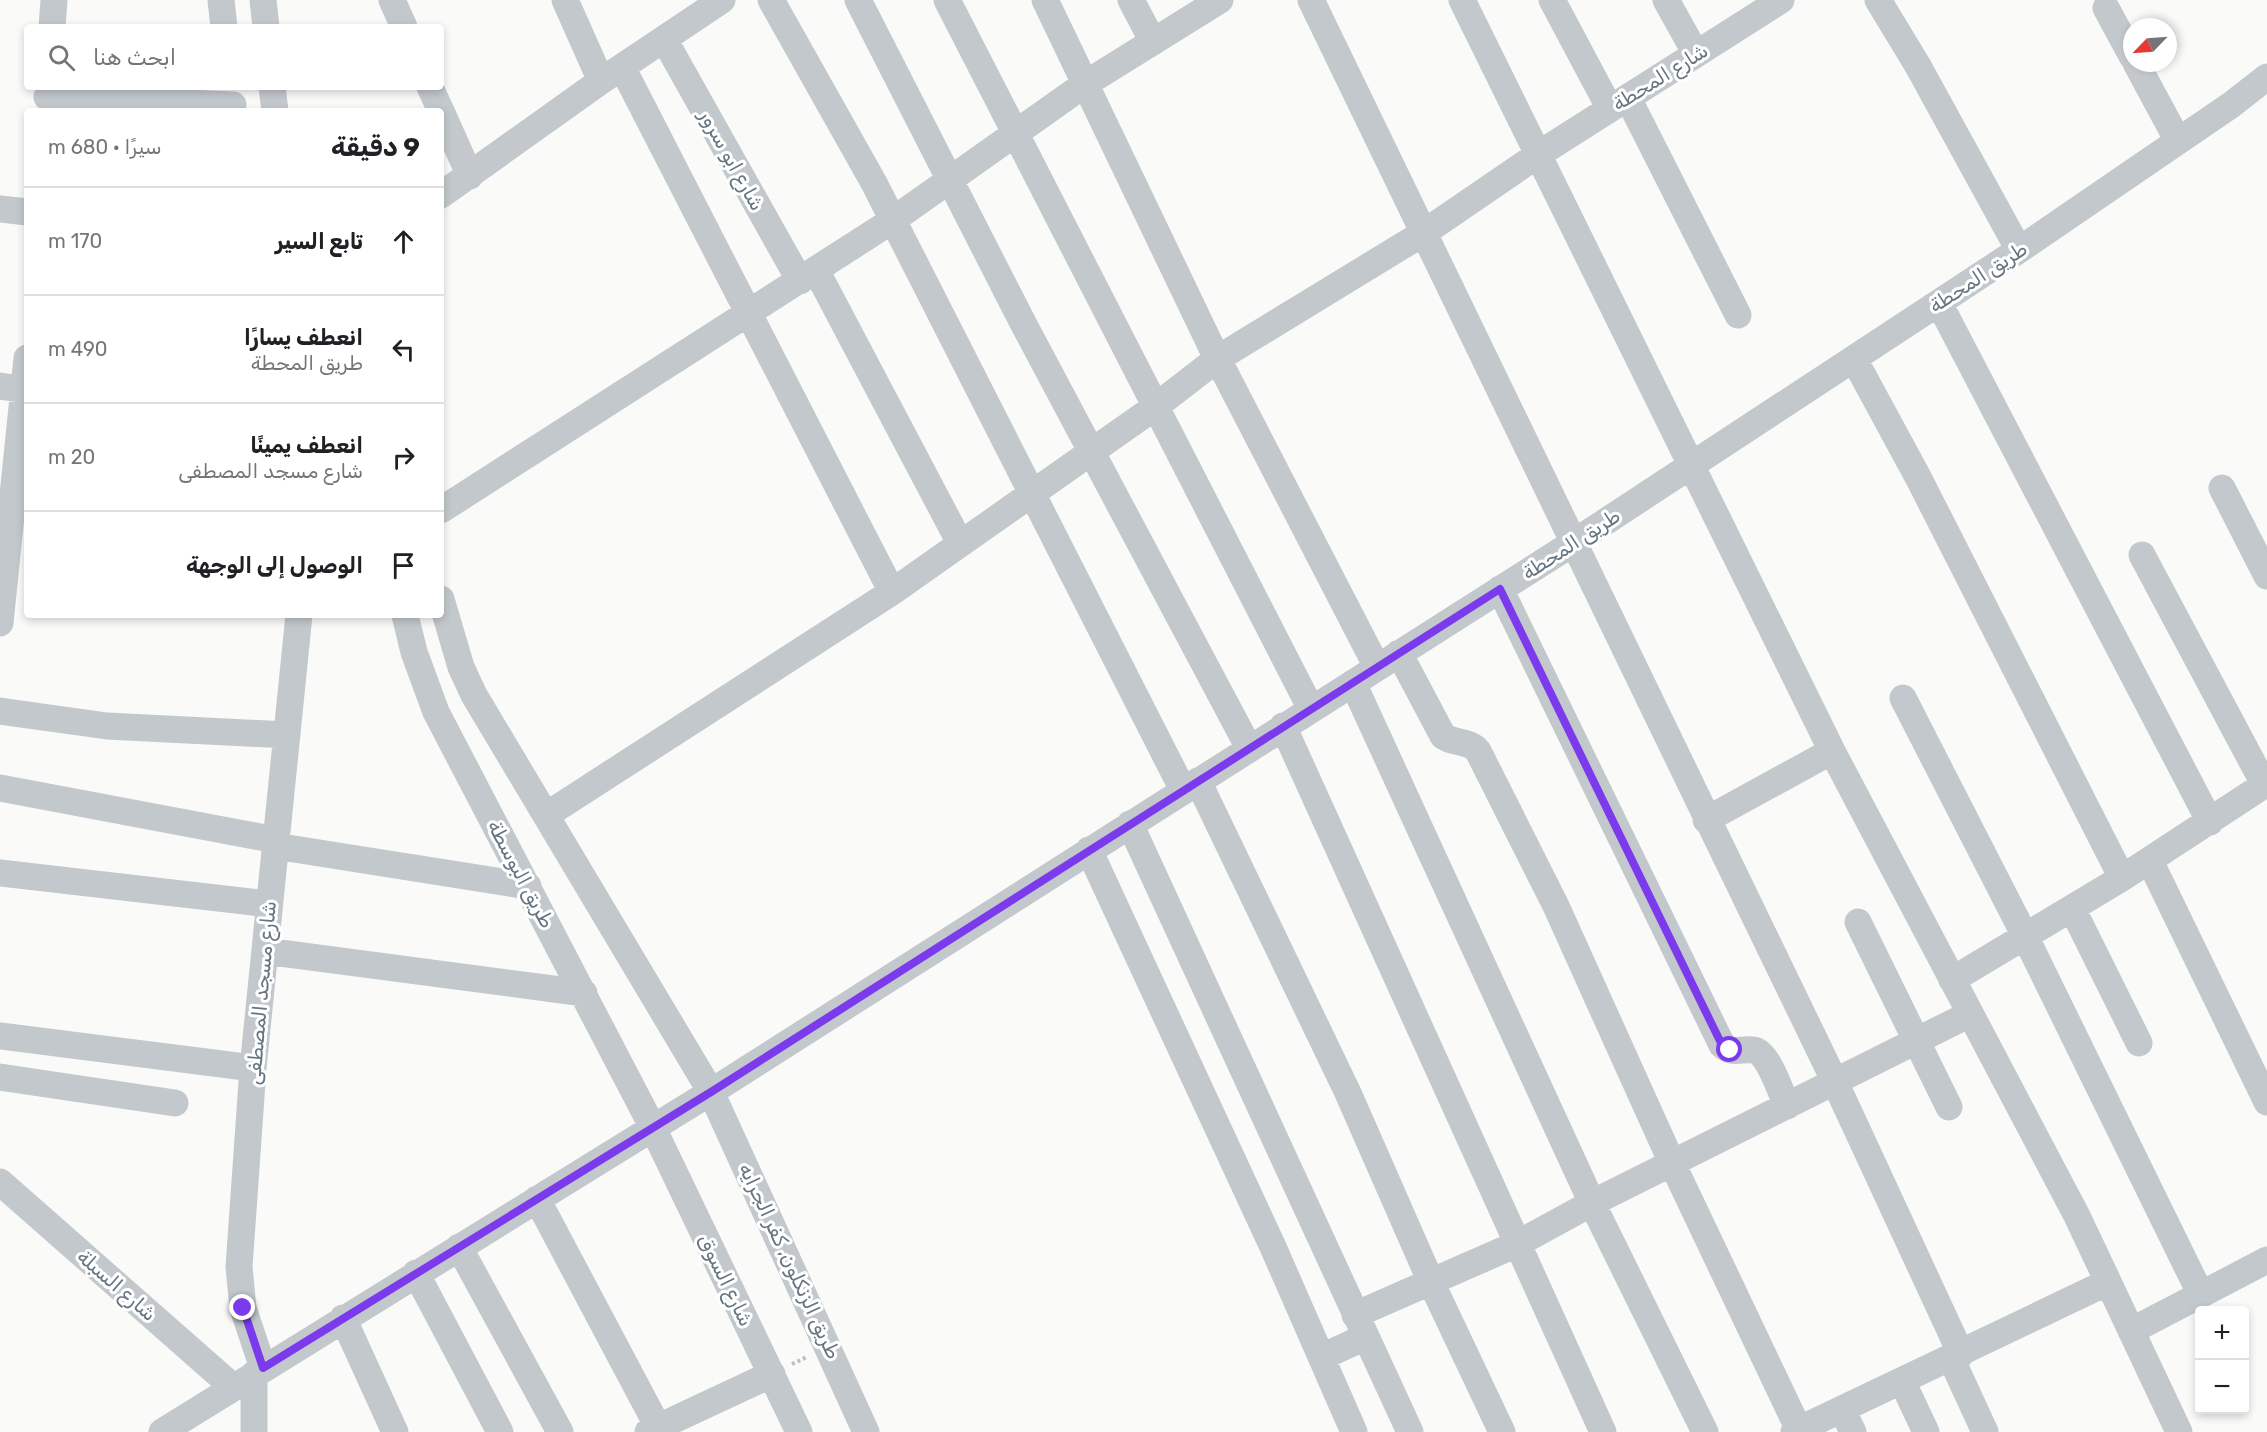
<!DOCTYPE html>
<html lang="ar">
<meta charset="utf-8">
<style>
:root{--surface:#fff;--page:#f2f2f2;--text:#202124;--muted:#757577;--line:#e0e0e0}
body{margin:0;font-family:Rubik,Vazirmatn,sans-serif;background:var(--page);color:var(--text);direction:rtl}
.controls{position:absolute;right:18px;bottom:18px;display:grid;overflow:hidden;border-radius:6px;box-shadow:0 3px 9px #0003}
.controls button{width:54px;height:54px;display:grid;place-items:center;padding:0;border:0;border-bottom:2px solid var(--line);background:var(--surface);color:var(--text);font:30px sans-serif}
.compass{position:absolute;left:2123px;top:18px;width:54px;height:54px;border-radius:50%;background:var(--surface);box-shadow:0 3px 9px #0003;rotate:245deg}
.stop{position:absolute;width:18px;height:18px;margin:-14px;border:4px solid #7c3aed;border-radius:50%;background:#fff}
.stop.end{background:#7c3aed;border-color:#fff;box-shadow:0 2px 6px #0008}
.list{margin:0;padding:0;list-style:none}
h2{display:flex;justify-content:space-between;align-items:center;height:78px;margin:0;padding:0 24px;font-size:26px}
h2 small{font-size:20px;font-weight:400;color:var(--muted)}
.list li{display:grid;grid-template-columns:39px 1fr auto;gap:18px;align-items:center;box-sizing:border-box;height:108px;padding:0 24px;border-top:2px solid var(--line)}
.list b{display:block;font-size:22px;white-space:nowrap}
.list p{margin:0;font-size:20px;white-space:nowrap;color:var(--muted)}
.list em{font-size:20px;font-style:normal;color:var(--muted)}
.icon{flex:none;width:33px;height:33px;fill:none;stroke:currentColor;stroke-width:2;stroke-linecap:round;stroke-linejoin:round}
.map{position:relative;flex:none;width:2267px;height:1432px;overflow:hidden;direction:ltr}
.search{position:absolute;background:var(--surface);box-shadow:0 3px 9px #0003;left:24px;top:24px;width:420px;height:66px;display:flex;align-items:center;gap:15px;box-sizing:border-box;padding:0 21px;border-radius:6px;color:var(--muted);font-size:22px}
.panel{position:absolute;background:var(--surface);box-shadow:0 3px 9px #0003;left:24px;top:108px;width:420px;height:510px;border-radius:6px;direction:rtl}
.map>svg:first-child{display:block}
</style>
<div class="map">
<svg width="2267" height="1432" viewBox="0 0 2267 1432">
<rect width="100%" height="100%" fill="#fafaf8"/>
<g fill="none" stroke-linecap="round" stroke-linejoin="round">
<path stroke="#bbbfc2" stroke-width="4" stroke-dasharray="3 3" stroke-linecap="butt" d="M 792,1364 L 807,1357"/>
<path stroke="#c3c8cc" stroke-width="27" d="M 221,0 L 224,27
M 263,0 L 266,27
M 392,0 L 404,27
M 565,0 L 601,81
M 771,0 L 874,183 L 1183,790
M 858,0 L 1023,323 L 1249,748
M 947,0 L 1311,709
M 1045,0 L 1211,346 L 1377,667
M 1131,0 L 1153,42
M 1311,0 L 1835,1082 L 1961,1354
M 1462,0 L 1832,751 L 2077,1216 L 2179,1432
M 1552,0 L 1610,109
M 1666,0 L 1696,54
M 1878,0 L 1918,66 L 2019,250
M 2106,8 L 2132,56
M 52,27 L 54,0
M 664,39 L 800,281
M 2136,63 L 2178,141
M 622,67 L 892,592
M 272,87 L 275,111
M 430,87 L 441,111
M 47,97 L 233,105
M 1628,98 L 1738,315
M 441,111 L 470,176
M 441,195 L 601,81 L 722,0
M 0,209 L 27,212
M 816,270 L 960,543
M 1939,303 L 2210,822
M 1854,359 L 1919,479 L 2122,878
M 0,386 L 27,390
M 2222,488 L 2267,576
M 441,510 L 893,220 L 1085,84 L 1220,0
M 2142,555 L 2264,784
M 1500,589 L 1722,1045 C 1733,1055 1741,1048 1754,1050 C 1768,1052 1781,1093 1787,1106
M 441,599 L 461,667 L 474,695 L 711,1092 L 866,1432
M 405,615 L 414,652 L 436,712 L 653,1128 L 799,1432
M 0,623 L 27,358
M 1399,653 L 1443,736 C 1454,744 1469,740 1478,751 L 1556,906 L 1672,1163 L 1799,1430
M 1353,683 L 1592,1203 L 1705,1432
M 1903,698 L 2025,936 L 2201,1295
M 0,711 L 107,726 L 287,735
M 1283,726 L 1603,1432
M 1198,781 L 1348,1093 L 1431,1282 L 1502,1432
M 0,788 L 276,840
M 548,814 L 892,592 L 1155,407 L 1217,359 L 1425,232 L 1539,154 L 1781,0
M 1706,820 L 1832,751
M 1130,824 L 1410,1432
M 275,846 L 528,886
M 1089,850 L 1273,1247 L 1354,1432
M 2150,861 L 2267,1102
M 0,873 L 269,904
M 2072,908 L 2139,1043
M 1858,922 L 1949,1107
M 265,951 L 584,993
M 1952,980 L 2122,878 L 2267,783
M 0,1036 L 253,1068
M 0,1077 L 175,1103
M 0,1182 L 233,1387
M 537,1199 L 658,1427
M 459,1247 L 560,1432
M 416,1273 L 500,1432
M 1355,1315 L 1517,1244 L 1592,1203 L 1970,1014
M 343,1318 L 395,1432
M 2131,1331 L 2267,1260
M 1322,1357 L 1365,1337
M 1951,1358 L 1985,1432
M 263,1368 L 243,1308 L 239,1267 L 253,1068 L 299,615
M 254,1374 L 254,1432
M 1902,1381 L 1926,1432
M 1842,1409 L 1853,1432
M 162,1432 L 711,1092 L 1573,543 L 2019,250 L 2231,105 L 2267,77
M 648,1432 L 772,1374
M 1794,1432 L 2108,1282"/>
</g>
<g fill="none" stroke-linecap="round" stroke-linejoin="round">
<path stroke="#7c3aed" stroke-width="8" d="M 243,1308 L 263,1368 L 711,1092 L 1500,589 L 1699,998 L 1722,1045 L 1730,1050"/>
</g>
<g text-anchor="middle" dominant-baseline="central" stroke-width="6" stroke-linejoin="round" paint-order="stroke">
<g font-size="20" fill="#657683" stroke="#fff">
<text transform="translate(1660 77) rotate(-32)">شارع المحطة</text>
<text transform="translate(732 160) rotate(61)">شارع ابو سرور</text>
<text transform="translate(1978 277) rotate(-33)">طريق المحطة</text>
<text transform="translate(1571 544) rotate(-33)">طريق المحطة</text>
<text transform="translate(521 874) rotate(62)">طريق البوسطة</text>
<text transform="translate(261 993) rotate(-85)">شارع مسجد المصطفى</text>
<text transform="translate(790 1261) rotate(65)">طريق الزنكلون, كفر الجرايه</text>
<text transform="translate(726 1280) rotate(64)">شارع السوق</text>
<text transform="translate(117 1285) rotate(41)">شارع السبلة</text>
</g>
</g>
</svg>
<div class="controls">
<button>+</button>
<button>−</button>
</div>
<svg class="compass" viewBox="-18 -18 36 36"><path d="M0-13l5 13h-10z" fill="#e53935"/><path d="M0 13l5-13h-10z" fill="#757577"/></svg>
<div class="stop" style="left:1730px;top:1050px"></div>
<div class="stop end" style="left:243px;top:1308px"></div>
<div class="search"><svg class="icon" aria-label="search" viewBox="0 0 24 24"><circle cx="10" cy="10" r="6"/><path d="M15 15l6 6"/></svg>ابحث هنا</div>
<section class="panel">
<h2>9 دقيقة<small>سيرًا · 680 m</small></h2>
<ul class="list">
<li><svg class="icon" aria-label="ahead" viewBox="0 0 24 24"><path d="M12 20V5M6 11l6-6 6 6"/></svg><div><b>تابع السير</b></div><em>170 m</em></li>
<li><svg class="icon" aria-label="left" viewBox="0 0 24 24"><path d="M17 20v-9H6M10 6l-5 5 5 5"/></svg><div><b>انعطف يسارًا</b><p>طريق المحطة</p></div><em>490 m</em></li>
<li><svg class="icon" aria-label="right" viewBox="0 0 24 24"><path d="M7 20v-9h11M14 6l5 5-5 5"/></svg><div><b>انعطف يمينًا</b><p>شارع مسجد المصطفى</p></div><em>20 m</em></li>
<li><svg class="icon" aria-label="arrive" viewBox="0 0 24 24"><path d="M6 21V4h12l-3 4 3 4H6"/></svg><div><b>الوصول إلى الوجهة</b></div></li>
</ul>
</section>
</div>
